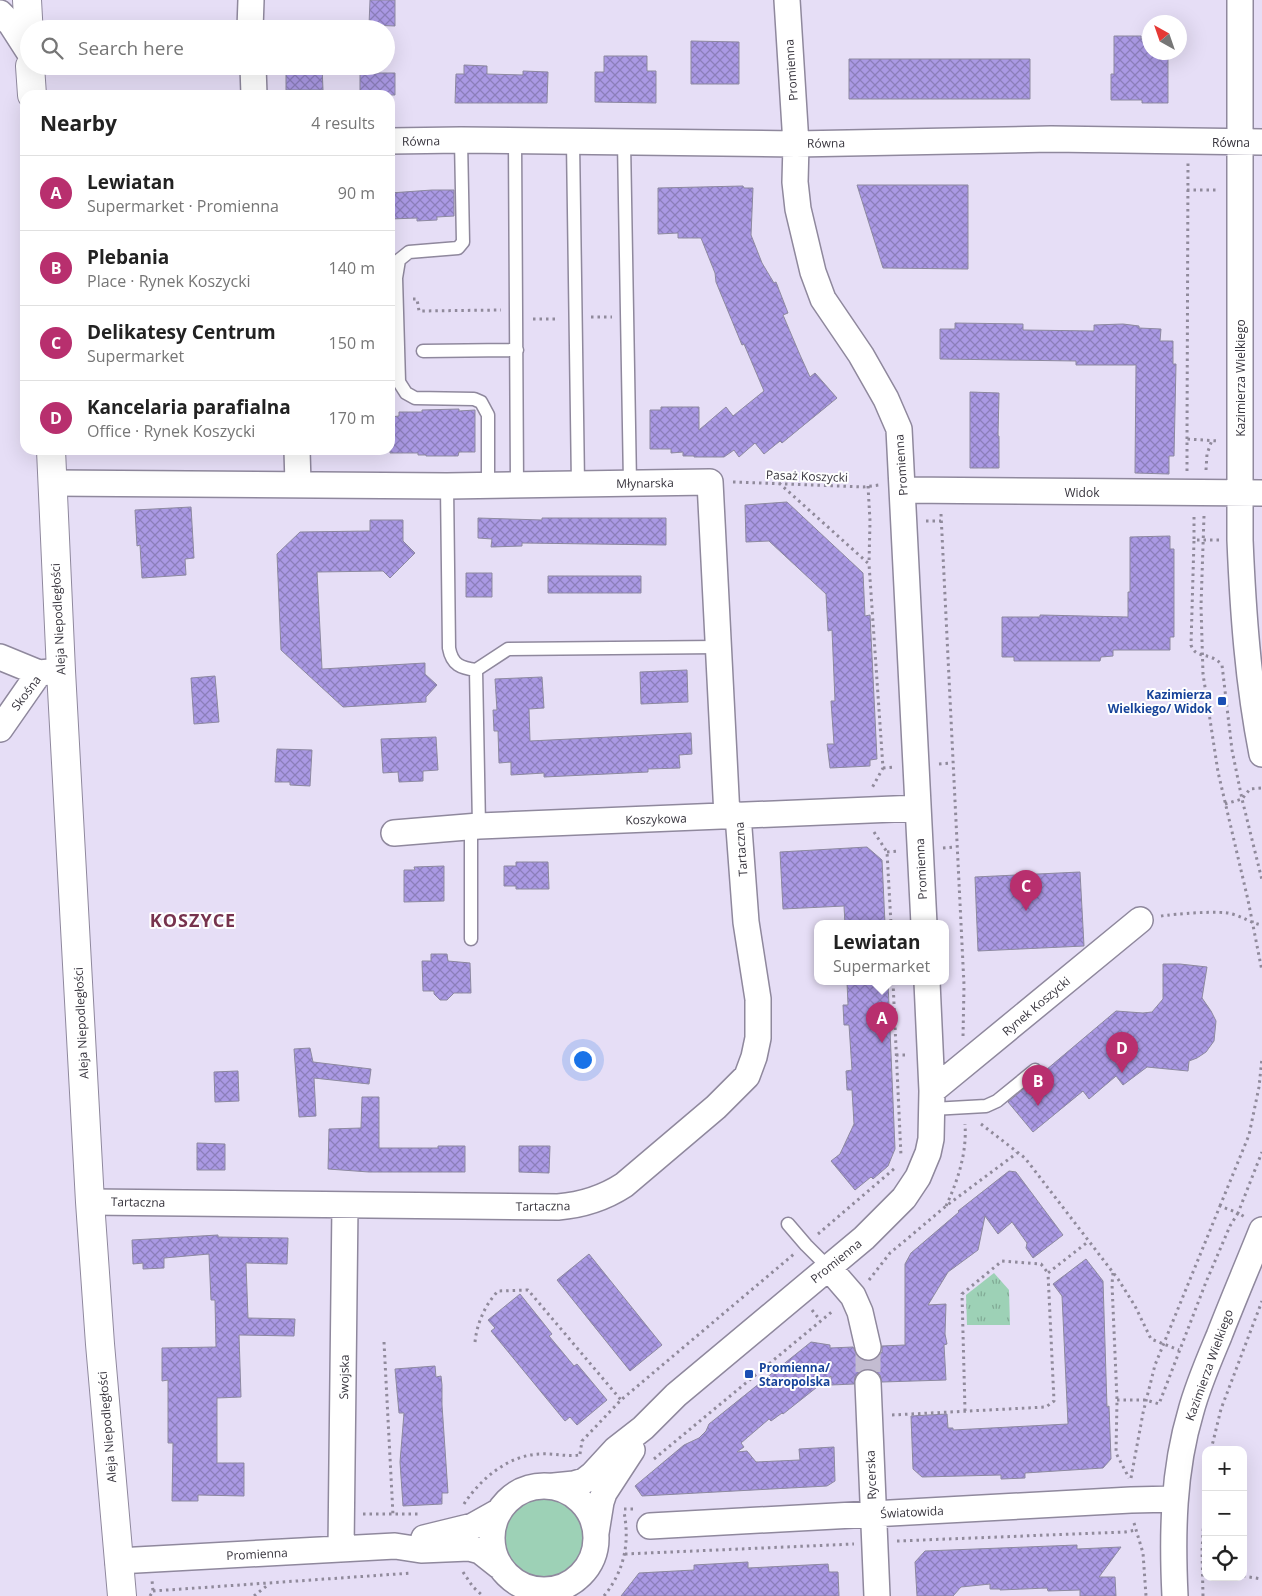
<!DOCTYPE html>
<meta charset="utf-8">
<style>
:root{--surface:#fff;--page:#f2f2f2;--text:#222;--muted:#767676;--line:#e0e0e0;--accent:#b82f6e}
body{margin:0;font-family:"Open Sans",sans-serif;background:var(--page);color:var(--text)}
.controls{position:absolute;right:15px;bottom:15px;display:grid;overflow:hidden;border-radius:10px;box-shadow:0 5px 20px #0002}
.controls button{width:45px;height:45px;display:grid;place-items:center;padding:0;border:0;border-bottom:1px solid var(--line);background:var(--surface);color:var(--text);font:25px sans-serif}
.compass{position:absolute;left:1142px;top:15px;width:45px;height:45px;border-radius:50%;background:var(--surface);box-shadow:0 5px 20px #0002;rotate:320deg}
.you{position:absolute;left:582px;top:1059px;width:18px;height:18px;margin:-12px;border:4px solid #fff;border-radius:50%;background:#1a73e8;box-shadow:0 0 0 8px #1a73e833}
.badge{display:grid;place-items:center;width:32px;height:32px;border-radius:50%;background:var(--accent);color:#fff;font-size:16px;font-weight:700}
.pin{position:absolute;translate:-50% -41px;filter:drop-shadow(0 1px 2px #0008)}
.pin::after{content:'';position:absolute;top:26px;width:18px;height:15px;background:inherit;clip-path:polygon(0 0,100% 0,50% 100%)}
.popup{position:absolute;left:814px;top:920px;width:135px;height:65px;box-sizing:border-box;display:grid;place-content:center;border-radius:10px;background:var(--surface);filter:drop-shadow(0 1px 4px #0005);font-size:16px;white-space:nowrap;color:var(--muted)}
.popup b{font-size:19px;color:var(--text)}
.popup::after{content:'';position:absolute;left:50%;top:100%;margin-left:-10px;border:10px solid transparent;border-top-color:var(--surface)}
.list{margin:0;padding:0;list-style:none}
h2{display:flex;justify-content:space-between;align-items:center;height:65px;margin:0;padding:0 20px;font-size:21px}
h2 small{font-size:16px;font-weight:400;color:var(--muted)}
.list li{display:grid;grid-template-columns:32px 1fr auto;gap:15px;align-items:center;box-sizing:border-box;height:75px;padding:0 20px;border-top:1px solid var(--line)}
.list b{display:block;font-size:19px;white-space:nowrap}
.list p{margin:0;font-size:16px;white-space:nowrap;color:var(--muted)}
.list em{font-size:16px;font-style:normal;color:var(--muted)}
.icon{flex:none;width:28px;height:28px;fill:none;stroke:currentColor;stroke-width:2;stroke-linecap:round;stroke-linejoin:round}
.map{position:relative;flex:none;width:1262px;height:1596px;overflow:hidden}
.search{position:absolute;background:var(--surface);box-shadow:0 5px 20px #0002;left:20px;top:20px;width:375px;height:55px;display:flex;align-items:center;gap:12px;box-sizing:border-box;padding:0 18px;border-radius:28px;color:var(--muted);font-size:19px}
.panel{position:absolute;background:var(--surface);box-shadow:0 5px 20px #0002;left:20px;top:90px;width:375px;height:365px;border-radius:15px}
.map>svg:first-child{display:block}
</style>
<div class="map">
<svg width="1262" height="1596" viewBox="0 0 1262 1596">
<defs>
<pattern id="park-tufts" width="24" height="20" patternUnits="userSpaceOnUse" patternTransform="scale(1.25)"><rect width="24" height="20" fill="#9dd1b6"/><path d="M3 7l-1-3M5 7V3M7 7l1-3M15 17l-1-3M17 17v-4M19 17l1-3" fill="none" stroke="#81aa95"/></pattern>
<pattern id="building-cross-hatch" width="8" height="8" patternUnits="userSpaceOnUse" patternTransform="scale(1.25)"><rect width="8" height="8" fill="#aa99e4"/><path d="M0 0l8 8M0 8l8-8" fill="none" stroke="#8b7eba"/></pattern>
</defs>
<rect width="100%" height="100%" fill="#e6def6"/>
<path fill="#9dd1b6" d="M503 1538a40 40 0 1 1 80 0a40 40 0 1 1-80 0Z"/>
<path fill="url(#park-tufts)" d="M 994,1273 L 1009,1290 L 1010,1325 L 967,1325 L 966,1295 Z"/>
<path fill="url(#building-cross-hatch)" stroke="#8d89a0" d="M 370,0 L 395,0 L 395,26 L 369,25 Z
M 1114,36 L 1141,36 L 1141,39 L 1150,39 L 1150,52 L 1168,52 L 1168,103 L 1142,103 L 1142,100 L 1111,100 L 1111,74 L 1114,74 Z
M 691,41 L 739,42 L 739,84 L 691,84 Z
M 604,56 L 647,56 L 647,71 L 656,71 L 656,103 L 595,102 L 595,72 L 604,72 Z
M 849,59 L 1030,59 L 1030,99 L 849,99 Z
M 464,65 L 487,66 L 487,74 L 523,75 L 523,71 L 548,72 L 547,103 L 455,103 L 456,74 L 464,74 Z
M 286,66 L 322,66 L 323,90 L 286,90 Z
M 360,73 L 395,73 L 395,95 L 360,95 Z
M 857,185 L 968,185 L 968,269 L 883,268 Z
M 743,186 L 744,188 L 753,188 L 751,235 L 762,263 L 774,283 L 776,282 L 788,313 L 783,315 L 800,355 L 810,377 L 815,373 L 837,398 L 799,429 L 782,443 L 780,441 L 764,454 L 755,443 L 739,457 L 734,450 L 724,457 L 694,457 L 694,456 L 683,456 L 683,452 L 671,453 L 671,449 L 650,449 L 650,410 L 661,410 L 661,407 L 699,407 L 699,430 L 726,407 L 733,416 L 764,391 L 744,344 L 742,345 L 716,282 L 715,273 L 701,238 L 678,238 L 678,233 L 658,234 L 658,188 Z
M 432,190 L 454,190 L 454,216 L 437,217 L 437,220 L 417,221 L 417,218 L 390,219 L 390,193 Z
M 955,323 L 1023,324 L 1023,330 L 1094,331 L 1094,325 L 1123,324 L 1139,326 L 1139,328 L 1161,329 L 1160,341 L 1173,341 L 1173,364 L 1176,364 L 1174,456 L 1169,456 L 1169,474 L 1135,473 L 1136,365 L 1076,365 L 1076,361 L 940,359 L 940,329 L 955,329 Z
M 970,392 L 999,393 L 998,436 L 999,436 L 999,468 L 970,468 Z
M 459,409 L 459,411 L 475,410 L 475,452 L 459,452 L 458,456 L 426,456 L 426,455 L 418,455 L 418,453 L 390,453 L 390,417 L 399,416 L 399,412 L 422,412 L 422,410 Z
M 787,502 L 863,573 L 865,616 L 870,615 L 877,759 L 870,760 L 870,766 L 830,768 L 827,744 L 834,744 L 831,701 L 835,701 L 832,630 L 828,631 L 826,594 L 769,541 L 746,542 L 745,505 Z
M 191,507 L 194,558 L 185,559 L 186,575 L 142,578 L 140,545 L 137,546 L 135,510 Z
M 478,518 L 542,520 L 542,518 L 666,518 L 666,545 L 522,543 L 522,546 L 491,547 L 492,539 L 478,538 Z
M 370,520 L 403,520 L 403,541 L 415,553 L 390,578 L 383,571 L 317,572 L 322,669 L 425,663 L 425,674 L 437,685 L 426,697 L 426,702 L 343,707 L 281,650 L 277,554 L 300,532 L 370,531 Z
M 1170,536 L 1170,549 L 1174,549 L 1174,637 L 1170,637 L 1170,650 L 1113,650 L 1113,656 L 1101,657 L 1100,661 L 1014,661 L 1014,657 L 1002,657 L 1002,617 L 1040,617 L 1040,615 L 1128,617 L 1128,592 L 1130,592 L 1130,537 Z
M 466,573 L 492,573 L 492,597 L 466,597 Z
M 548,576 L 641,576 L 641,593 L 548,593 Z
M 687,670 L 688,702 L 641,704 L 640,672 Z
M 215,676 L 219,722 L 194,724 L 191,678 Z
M 542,677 L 544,708 L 529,709 L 530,741 L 691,733 L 692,754 L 679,755 L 680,768 L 648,769 L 648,772 L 544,777 L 544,773 L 511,775 L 511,762 L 499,763 L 498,731 L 494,731 L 493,710 L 497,710 L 495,679 Z
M 436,737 L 438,770 L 423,771 L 423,781 L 399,782 L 398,772 L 383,773 L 381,739 Z
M 277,749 L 312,750 L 310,786 L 290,785 L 290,782 L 275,782 Z
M 867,847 L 882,860 L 885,924 L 845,924 L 844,906 L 783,909 L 780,852 Z
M 516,862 L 548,862 L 549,889 L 516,889 L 516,886 L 504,886 L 504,866 L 516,866 Z
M 444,866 L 444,901 L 404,902 L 404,870 L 415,870 L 414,867 Z
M 1080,872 L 1084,946 L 978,951 L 975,877 Z
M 431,954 L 447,954 L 448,961 L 470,963 L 471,993 L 454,993 L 447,1000 L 440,1000 L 434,994 L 434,991 L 423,991 L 422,961 L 431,961 Z
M 1163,964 L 1180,964 L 1207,967 L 1202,998 L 1211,1011 L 1216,1021 L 1214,1041 L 1206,1052 L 1197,1058 L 1189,1061 L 1188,1071 L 1147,1067 L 1123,1085 L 1116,1076 L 1089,1099 L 1083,1091 L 1033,1132 L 1008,1102 L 1116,1011 L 1143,1013 L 1152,1012 L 1163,999 Z
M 847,982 L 888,982 L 895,1149 L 888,1166 L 873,1179 L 871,1177 L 855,1190 L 831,1161 L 840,1154 L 854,1124 L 852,1090 L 847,1090 L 846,1071 L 852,1070 L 849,1025 L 844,1025 L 843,1005 L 848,1005 Z
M 310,1048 L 313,1062 L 371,1069 L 369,1084 L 314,1078 L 316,1116 L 299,1117 L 294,1049 Z
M 238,1071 L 239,1101 L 215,1102 L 214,1072 Z
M 362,1097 L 379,1097 L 379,1148 L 438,1148 L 438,1146 L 465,1146 L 465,1172 L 369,1172 L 328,1169 L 329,1129 L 361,1128 Z
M 197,1143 L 225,1144 L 225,1170 L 197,1170 Z
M 519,1146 L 550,1146 L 549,1173 L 519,1172 Z
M 1009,1171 L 1016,1172 L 1063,1235 L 1033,1258 L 1026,1248 L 1027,1243 L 1012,1222 L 998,1234 L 985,1216 L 978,1250 L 948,1272 L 928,1305 L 946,1304 L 945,1334 L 947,1344 L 944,1345 L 946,1380 L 882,1382 L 880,1375 L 874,1370 L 868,1369 L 860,1371 L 855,1377 L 854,1384 L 831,1385 L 831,1376 L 783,1414 L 782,1413 L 771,1421 L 769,1419 L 741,1443 L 744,1447 L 737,1452 L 747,1451 L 756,1462 L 800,1460 L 799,1449 L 834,1447 L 835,1481 L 827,1486 L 642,1496 L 635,1486 L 684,1445 L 699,1438 L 706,1431 L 709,1424 L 811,1342 L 830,1345 L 830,1348 L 853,1347 L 858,1357 L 864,1361 L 871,1361 L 878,1357 L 882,1352 L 882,1346 L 905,1345 L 905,1264 L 911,1253 L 959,1212 L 958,1211 Z
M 218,1235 L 218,1237 L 288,1238 L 287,1264 L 246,1263 L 248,1318 L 295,1319 L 294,1336 L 239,1335 L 241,1397 L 217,1398 L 217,1463 L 244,1463 L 244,1496 L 198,1495 L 198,1501 L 172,1501 L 173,1443 L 168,1443 L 168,1380 L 162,1381 L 162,1348 L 216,1347 L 215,1300 L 211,1300 L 209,1254 L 164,1258 L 164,1268 L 143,1269 L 143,1263 L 133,1264 L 132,1240 Z
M 589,1254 L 662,1345 L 630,1371 L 557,1280 Z
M 1086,1259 L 1103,1281 L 1107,1407 L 1109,1406 L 1111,1459 L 1103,1468 L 1025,1473 L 1025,1478 L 1001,1479 L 1001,1475 L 922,1477 L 913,1469 L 911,1416 L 947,1414 L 948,1428 L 953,1428 L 953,1430 L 1068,1424 L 1062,1296 L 1053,1284 Z
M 520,1294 L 552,1334 L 549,1336 L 574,1366 L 577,1364 L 607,1400 L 577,1425 L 570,1417 L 565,1421 L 491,1331 L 495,1328 L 488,1320 Z
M 435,1366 L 436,1377 L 441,1376 L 442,1385 L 442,1405 L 448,1493 L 442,1493 L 442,1504 L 403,1506 L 400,1462 L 404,1413 L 399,1413 L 395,1369 Z
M 1077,1545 L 1077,1549 L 1121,1547 L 1099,1577 L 1115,1577 L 1116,1596 L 1080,1596 L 1080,1590 L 1048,1591 L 1047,1588 L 1000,1590 L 1000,1589 L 990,1589 L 990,1584 L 961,1587 L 953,1596 L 917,1596 L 915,1562 L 925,1551 Z
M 748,1562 L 748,1568 L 828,1564 L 829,1572 L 838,1572 L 839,1596 L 621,1596 L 639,1573 L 694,1570 L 694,1565 Z"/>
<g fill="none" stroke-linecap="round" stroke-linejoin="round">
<path stroke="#c3bcd1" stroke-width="25" stroke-dasharray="25 12" stroke-linecap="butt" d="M 868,1347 L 868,1383"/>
<defs>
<path id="service" d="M 461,140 L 463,242 L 458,248 L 409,252 L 399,260 L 396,278 L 399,382 L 406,393 L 415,398 L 474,399 L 481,402 L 488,415 L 488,485
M 515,141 L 517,485
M 573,142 L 578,484
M 624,142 L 630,483
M 423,351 L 517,350
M 447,486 L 449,648 C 452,665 461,668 476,670 L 479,826
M 476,670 L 508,649 L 718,647
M 471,826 L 471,939
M 932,1109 L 986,1106 L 997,1101 L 1035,1070
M 788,1224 L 806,1245 L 828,1267"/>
<path id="minor" d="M 787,0 L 796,144 L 795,182 L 798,209 L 813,272 L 823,299 L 861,355 L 886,399 L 899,429 L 924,924
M 1240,0 L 1240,540 C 1243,612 1248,683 1262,754
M 0,13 L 11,24 L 29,52
M 250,29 L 251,0
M 253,66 L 254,95
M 390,141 L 461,140 L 796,144 L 1051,139 L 1262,142
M 297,450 L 298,484
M 52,483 L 447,486 L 710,482 L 727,816
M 903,490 L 1262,493
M 0,657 L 39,673
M 0,729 L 39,673 L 61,671
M 394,833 L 479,826 L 918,808
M 932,1091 L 1140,920
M 90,1202 L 558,1207 C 582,1205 604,1198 624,1185 L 716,1107 L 747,1076 L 754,1057 L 758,1038 L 758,999 L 746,922 L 738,815
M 828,1267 L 853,1296 L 860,1312 L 868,1347
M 868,1383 L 877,1596
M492 1538a52 52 0 1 1 104 0a52 52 0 1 1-104 0Z
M 554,1486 L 574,1484 L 584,1481 L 593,1474 L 616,1449 L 643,1428 L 676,1395 L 864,1238 L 904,1198 L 918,1177 L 928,1153 L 931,1139 L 932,1091 L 927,982
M 650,1526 L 1131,1500 L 1175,1499
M 596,1533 L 601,1502 L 604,1493 L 632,1450
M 424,1538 L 473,1526 L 498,1512
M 341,1549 L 345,1205
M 118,1561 L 395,1546 L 421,1550 L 469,1548 L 480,1551 L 499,1566
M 1175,1596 C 1172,1534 1173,1471 1191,1411 C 1198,1385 1209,1360 1219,1336 C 1233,1300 1248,1265 1262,1230"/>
<path id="tertiary" d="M 27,0 L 29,36
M 30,66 L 32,95
M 51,450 L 61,671 L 90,1202 L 100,1344 L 122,1596"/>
</defs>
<use href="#service" stroke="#8f889d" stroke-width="15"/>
<use href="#minor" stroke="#8f889d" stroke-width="28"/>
<use href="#tertiary" stroke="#8f889d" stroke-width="30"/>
<path stroke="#908a9b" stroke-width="3" stroke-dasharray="2.5 4" stroke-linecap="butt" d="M 1187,190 L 1219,190
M 413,299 L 417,299 L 419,311 L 501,310
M 591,317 L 612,317
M 533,319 L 559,319
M 1187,439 L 1188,162
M 1206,470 L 1207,454 L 1212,440
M 1187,471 L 1187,439 L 1219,441
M 733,482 L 863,487 L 879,485
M 779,483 L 869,564 L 883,768 L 872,788
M 868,486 L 870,521 L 869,563
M 941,514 L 964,985 L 963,1037
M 1204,516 L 1201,606 L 1203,674 L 1218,772 L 1248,900 L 1262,971
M 926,521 L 941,521
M 1194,539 L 1194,516
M 1219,540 L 1194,540 L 1191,645 C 1196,660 1210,651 1222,665 L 1232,750 L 1242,799 L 1262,880
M 939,764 L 952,763
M 883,768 L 895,767
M 1225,804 L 1242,799 L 1250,789 L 1262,788
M 874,832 L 887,852 L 891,924
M 943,848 L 956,847
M 887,852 L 899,851
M 1161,916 C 1173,914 1222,910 1232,914 C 1243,917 1251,923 1262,925
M 893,982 L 901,1156
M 896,1055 L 908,1055
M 981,1124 L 1025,1158 L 1118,1279 L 1135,1306 L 1151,1339 L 1179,1350
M 946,1206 C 958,1180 967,1153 965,1124
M 1220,1206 L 1249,1135 L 1259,1087 L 1262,1058
M 818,1234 L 895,1168
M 1113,1273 L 1112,1284 L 1117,1400 L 1116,1453 L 1129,1478
M 869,1280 L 890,1253 L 907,1239 L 946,1206 L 1017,1153
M 812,1310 L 820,1320
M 384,1342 L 393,1515
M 475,1342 C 477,1323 485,1305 498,1291 L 528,1290 L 621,1400
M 1117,1400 L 1146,1400 L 1159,1404 L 1206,1282 L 1230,1226 L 1238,1213 L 1245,1217
M 965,1411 L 962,1294 L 1002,1261 L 1041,1264 L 1048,1273
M 892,1415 L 1046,1407 L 1054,1401 L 1048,1273 L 1089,1241
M 1211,1450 L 1221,1409 L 1262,1301
M 580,1454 L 582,1441 L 621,1400 L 794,1254
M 654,1459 L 834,1310
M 1131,1478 L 1143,1413 L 1155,1365 L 1220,1206 L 1238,1213 L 1262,1152
M 464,1504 C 481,1478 509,1455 540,1454 C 554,1453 566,1457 579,1455
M 624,1509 L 635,1509
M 363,1514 L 419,1514
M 1134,1523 L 1143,1553 L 1146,1596
M 897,1541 L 1125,1532 L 1136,1530
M 625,1554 L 854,1544
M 463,1572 L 473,1587 L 483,1596
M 1243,1576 L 1262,1579
M 153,1591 L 412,1573
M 150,1596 L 153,1591 L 152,1580
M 254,1596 L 269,1584
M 604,1596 C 624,1571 630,1544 624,1512
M 1203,1596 L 1202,1551 L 1206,1481"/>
<use href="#service" stroke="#fff" stroke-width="12"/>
<use href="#minor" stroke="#fff" stroke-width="25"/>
<use href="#tertiary" stroke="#fff" stroke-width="28"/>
</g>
<g fill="#1a4fb4" stroke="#fff" stroke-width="2">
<rect x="1217" y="696" width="10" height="10" rx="2.5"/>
<rect x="744" y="1369" width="10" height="10" rx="2.5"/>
</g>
<g text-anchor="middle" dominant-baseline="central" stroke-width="4" stroke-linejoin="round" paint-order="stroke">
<g font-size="12" fill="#37343d" stroke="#fff">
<text transform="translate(791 70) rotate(-94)">Promienna</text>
<text transform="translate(421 141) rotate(-1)">Równa</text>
<text x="1231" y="142">Równa</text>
<text transform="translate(826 143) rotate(-1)">Równa</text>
<text transform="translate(1240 378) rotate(-90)">Kazimierza Wielkiego</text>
<text transform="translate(901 465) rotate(-94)">Promienna</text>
<text transform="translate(807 476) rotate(2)">Pasaż Koszycki</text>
<text transform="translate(645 483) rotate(-1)">Młynarska</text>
<text x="1082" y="492">Widok</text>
<text transform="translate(58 619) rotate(-93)">Aleja Niepodległości</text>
<text transform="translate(26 693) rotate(-53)">Skośna</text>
<text transform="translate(656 819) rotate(-2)">Koszykowa</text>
<text transform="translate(741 849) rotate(-94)">Tartaczna</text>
<text transform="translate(921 869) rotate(-93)">Promienna</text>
<text transform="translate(1036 1006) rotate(-40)">Rynek Koszycki</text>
<text transform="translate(81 1023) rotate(-93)">Aleja Niepodległości</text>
<text transform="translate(138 1202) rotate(1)">Tartaczna</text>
<text transform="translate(543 1206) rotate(-1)">Tartaczna</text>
<text transform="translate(836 1261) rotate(-39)">Promienna</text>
<text transform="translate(1209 1365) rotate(-70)">Kazimierza Wielkiego</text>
<text transform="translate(344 1377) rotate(-89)">Swojska</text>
<text transform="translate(107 1427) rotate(-95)">Aleja Niepodległości</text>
<text transform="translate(871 1475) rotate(-92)">Rycerska</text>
<text transform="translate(912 1512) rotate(-3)">Światowida</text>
<text transform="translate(257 1554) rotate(-3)">Promienna</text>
</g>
<g font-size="12" font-weight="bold" fill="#164399" stroke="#fff" text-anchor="end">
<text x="1212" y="694">Kazimierza<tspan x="1212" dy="14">Wielkiego/ Widok</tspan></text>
<text x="759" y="1367" text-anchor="start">Promienna/<tspan x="759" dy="14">Staropolska</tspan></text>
</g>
<g font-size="18" font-weight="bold" letter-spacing="1" fill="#77334e" stroke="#fff">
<text x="193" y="920">KOSZYCE</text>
</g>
</g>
</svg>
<div class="controls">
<button>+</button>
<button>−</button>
<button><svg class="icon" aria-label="locate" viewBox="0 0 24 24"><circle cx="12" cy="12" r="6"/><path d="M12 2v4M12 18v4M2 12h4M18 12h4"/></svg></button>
</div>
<svg class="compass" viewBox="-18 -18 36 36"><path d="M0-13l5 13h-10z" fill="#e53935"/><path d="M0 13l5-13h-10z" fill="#767676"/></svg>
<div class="you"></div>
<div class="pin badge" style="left:882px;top:1043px">A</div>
<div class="popup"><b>Lewiatan</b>Supermarket</div>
<div class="pin badge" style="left:1038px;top:1106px">B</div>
<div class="pin badge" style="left:1026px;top:911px">C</div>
<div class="pin badge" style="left:1122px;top:1073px">D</div>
<div class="search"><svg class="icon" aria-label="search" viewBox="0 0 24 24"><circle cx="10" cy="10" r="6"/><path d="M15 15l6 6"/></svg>Search here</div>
<section class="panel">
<h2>Nearby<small>4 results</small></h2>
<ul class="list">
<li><span class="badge">A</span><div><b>Lewiatan</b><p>Supermarket · Promienna</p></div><em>90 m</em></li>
<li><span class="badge">B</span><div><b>Plebania</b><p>Place · Rynek Koszycki</p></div><em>140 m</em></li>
<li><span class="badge">C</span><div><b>Delikatesy Centrum</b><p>Supermarket</p></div><em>150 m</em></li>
<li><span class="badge">D</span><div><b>Kancelaria parafialna</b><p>Office · Rynek Koszycki</p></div><em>170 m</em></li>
</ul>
</section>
</div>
